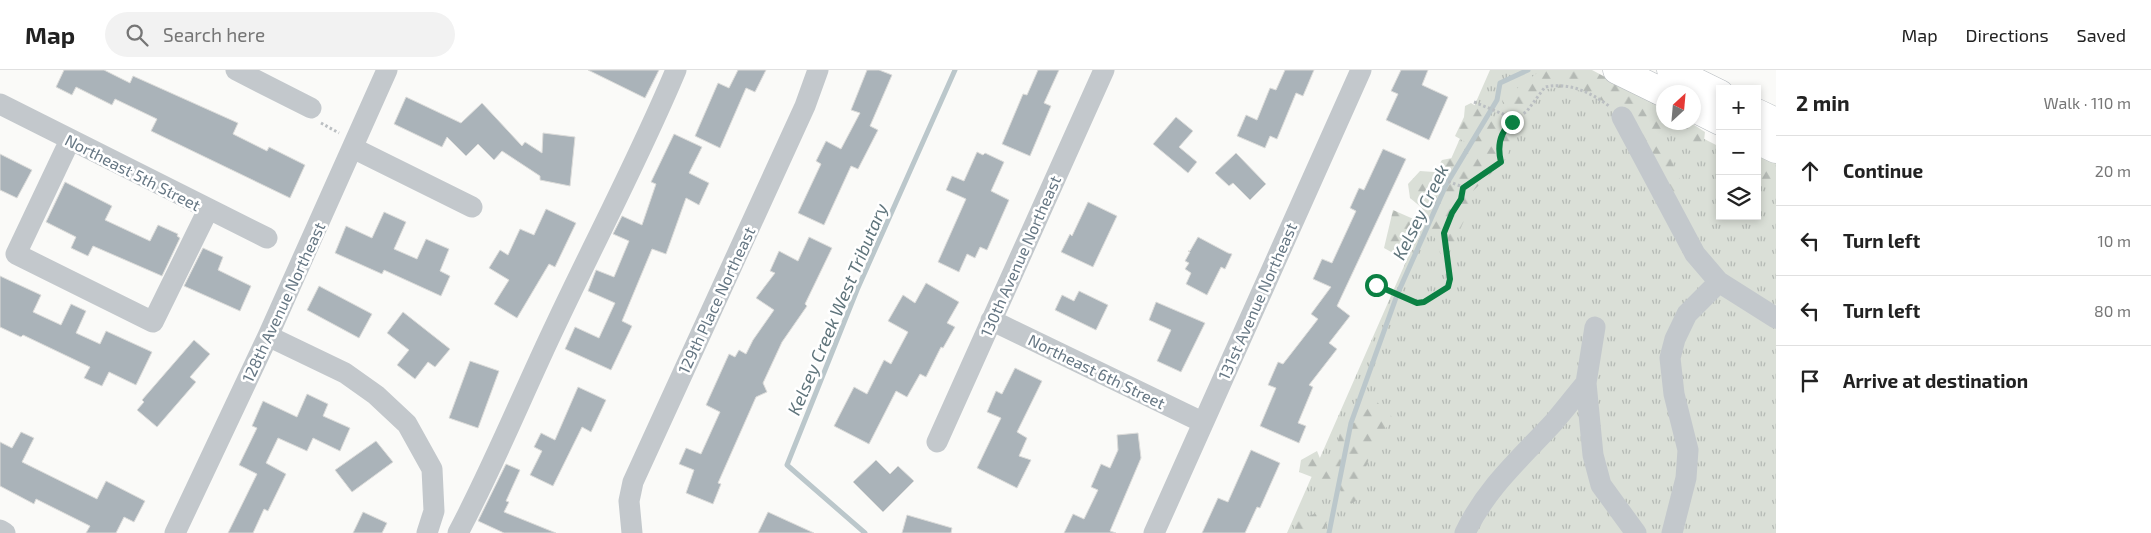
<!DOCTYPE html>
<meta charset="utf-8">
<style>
:root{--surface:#fff;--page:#f2f2f2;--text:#222;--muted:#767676;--line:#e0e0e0}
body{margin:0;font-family:"Exo 2",sans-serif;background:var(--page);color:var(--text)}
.controls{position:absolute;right:15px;top:15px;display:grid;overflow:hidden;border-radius:0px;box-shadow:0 2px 8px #0003}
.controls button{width:45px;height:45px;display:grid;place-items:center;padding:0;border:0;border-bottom:1px solid var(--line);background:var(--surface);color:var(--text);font:25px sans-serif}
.compass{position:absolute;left:1656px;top:15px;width:45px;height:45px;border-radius:50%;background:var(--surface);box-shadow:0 2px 8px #0003;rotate:26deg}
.stop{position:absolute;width:15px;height:15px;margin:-11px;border:4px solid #0b8043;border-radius:50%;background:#fff}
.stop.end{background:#0b8043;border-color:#fff;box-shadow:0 1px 5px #0008}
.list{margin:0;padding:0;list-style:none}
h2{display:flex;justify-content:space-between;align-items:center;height:65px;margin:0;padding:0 20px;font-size:21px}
h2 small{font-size:16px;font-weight:400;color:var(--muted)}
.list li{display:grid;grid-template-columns:32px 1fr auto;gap:15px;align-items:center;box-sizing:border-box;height:70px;padding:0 20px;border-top:1px solid var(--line)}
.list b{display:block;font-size:19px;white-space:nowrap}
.list em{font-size:16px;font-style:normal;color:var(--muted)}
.icon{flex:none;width:28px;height:28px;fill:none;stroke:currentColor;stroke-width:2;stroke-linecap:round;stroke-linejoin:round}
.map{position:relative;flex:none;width:1776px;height:463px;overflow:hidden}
header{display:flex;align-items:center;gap:30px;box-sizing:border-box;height:70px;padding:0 25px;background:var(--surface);border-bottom:1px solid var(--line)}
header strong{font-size:24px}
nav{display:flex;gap:28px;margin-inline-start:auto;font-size:18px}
.search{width:350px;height:45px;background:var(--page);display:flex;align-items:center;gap:12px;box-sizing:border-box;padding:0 18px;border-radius:28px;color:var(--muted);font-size:19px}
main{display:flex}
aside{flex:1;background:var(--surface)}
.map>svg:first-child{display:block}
</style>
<header>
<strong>Map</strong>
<div class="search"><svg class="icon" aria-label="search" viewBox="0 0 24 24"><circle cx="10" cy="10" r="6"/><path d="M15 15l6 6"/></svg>Search here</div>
<nav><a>Map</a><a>Directions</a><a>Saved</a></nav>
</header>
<main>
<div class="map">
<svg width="1776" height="463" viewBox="0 0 1776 463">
<defs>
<pattern id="grass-tufts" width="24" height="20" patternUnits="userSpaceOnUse" patternTransform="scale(1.25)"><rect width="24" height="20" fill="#dadfd7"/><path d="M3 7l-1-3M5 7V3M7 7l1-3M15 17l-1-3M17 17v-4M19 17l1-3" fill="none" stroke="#b4b9b4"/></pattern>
<pattern id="forest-firs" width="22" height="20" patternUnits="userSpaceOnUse" patternTransform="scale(1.25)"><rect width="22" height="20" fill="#dadfd7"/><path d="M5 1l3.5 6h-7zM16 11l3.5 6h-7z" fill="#b4b9b4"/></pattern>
</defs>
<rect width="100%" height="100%" fill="#fafaf8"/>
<path fill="url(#grass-tufts)" d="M 1490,0 L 1570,0 L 1664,52 L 1673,53 L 1720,77 L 1720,146 L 1757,146 L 1757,96 L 1776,106 L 1776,463 L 1287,463 Z"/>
<path fill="url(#forest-firs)" d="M 1541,0 L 1592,0 L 1663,38 L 1664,52 L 1691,53 L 1705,62 L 1703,79 L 1690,81 L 1676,65 L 1654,62 L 1666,77 L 1685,121 L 1675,131 L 1632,60 L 1636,48 L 1585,22 L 1566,17 L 1547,19 L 1536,30 L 1526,47 L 1510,57 L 1512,71 L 1507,88 L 1472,122 L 1467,144 L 1451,180 L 1441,186 L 1435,168 L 1427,160 L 1415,177 L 1393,183 L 1384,178 L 1393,140 L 1418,151 L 1422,138 L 1410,128 L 1408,114 L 1420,101 L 1434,102 L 1442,90 L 1462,86 L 1467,73 L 1455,66 L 1464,47 L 1465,36 L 1471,33 L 1500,51 L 1512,44 L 1502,30 Z
M 1757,84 L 1776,93 L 1776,119 L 1757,109 Z
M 1375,330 L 1394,349 C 1371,372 1365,399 1357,430 L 1351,434 L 1338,417 L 1299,402 L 1301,390 L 1317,381 L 1324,398 L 1331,402 L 1337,387 L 1340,358 L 1356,352 Z
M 1317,443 L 1327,450 L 1324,463 L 1295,463 L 1295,451 Z"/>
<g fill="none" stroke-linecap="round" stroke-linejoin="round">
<path stroke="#bbc7cb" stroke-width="5" d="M 865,463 L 787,395 L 857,220 L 955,0
M 1329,463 L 1351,353 L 1397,225 L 1446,115 L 1497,30 L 1500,13 L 1528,0"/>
</g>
<path fill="#aab3b9" stroke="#dcdcda" d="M 64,0 L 104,0 L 130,13 L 133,6 L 238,53 L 233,64 L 267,81 L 269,77 L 305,95 L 290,128 L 151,61 L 157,49 L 115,29 L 112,35 L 76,17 L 72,25 L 56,17 Z
M 588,0 L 659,0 L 645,28 Z
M 738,0 L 766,0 L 755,22 L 746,18 L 720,78 L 695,66 L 718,13 L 729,18 Z
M 867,0 L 879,0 L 892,5 L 870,56 L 878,60 L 858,99 L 851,96 L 824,155 L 798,143 L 821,94 L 816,91 L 826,71 L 841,79 L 860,43 L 851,40 Z
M 1038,0 L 1059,0 L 1044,33 L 1051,36 L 1030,86 L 1002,74 L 1023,24 L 1027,25 Z
M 1285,0 L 1314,0 L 1303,26 L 1296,23 L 1277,69 L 1270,66 L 1265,78 L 1237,66 L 1246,45 L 1257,50 L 1270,18 L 1276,20 Z
M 1401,0 L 1428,0 L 1422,15 L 1448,27 L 1429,70 L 1386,50 L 1398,24 L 1391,21 Z
M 406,27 L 461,53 L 482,33 L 522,76 L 525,72 L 542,83 L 543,63 L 575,67 L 570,116 L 540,110 L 540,106 L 502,81 L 494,90 L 478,74 L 466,86 L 447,67 L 442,77 L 394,54 Z
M 1176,47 L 1193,61 L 1179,77 L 1197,92 L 1188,103 L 1153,74 Z
M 674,64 L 702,77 L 689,103 L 709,113 L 699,135 L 686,128 L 666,184 L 652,179 L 622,251 L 632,256 L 611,300 L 565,279 L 575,257 L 599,268 L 615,233 L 588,221 L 596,200 L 614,207 L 629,171 L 613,164 L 622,146 L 642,155 L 656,114 L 651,112 Z
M 1383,79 L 1406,89 L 1337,236 L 1350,246 L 1329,273 L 1337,279 L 1309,315 L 1313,317 L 1298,353 L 1306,356 L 1299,373 L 1260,356 L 1276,318 L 1268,315 L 1278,292 L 1283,294 L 1318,249 L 1311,244 L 1331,217 L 1313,209 L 1322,189 L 1332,193 L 1356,141 L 1350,138 L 1359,118 L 1364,120 Z
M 977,82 L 983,85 L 985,83 L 1004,92 L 991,121 L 1009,130 L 987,180 L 980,177 L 975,188 L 967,184 L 959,202 L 938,192 L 966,129 L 946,120 L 952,106 L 964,111 Z
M 1236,83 L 1266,114 L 1250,130 L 1233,113 L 1229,116 L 1215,103 Z
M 0,84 L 32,100 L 17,128 L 0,120 Z
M 65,112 L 112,136 L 105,150 L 150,171 L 158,155 L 178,164 L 177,166 L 180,168 L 162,206 L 93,176 L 88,186 L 71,178 L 76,167 L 46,152 Z
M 1088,132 L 1117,146 L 1093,197 L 1061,182 L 1070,164 L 1072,166 Z
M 546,139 L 576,153 L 555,197 L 549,194 L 517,248 L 494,234 L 509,210 L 489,198 L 500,180 L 508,185 L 520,159 L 534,165 Z
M 384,142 L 406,152 L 394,179 L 417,189 L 426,169 L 449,179 L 440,201 L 450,206 L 441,226 L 384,200 L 382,204 L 335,183 L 346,156 L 372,168 Z
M 809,167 L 832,178 L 805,234 L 807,236 L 782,272 L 763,313 L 767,322 L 756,327 L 718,413 L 721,414 L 713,434 L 686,423 L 694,400 L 679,394 L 686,378 L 701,384 L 720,342 L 706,335 L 729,284 L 735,287 L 739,280 L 746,284 L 753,270 L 774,240 L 756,228 L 775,203 L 770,201 L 779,181 L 798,191 Z
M 1198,167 L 1228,183 L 1232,184 L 1225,199 L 1221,197 L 1207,225 L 1186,214 L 1191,203 L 1185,199 L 1189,193 L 1185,191 L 1190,182 L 1188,181 L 1190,181 Z
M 203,178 L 223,187 L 218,200 L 251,216 L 240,241 L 184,216 Z
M 0,206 L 41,225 L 33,242 L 61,255 L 71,234 L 86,241 L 76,263 L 100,274 L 106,261 L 152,282 L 136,315 L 109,302 L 102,316 L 84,308 L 90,297 L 23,265 L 21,267 L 0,257 Z
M 926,213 L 959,232 L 947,253 L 955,257 L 943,278 L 941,277 L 926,307 L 920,304 L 907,327 L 896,321 L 869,374 L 834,356 L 854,317 L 867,324 L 884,290 L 891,294 L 908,262 L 888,251 L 903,225 L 915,233 Z
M 319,216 L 372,244 L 359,268 L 307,240 Z
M 1079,221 L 1108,235 L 1096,260 L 1055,240 L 1062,225 L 1074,231 Z
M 1156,232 L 1205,253 L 1181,302 L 1157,291 L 1171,260 L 1149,250 Z
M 403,242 L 450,279 L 435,297 L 428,292 L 415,309 L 397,295 L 409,280 L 387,263 Z
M 194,270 L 210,284 L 190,307 L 196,312 L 157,357 L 137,340 L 144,332 L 142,330 Z
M 470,291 L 499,301 L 478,358 L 449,348 Z
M 1015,298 L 1042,311 L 1017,362 L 1027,368 L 1019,386 L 1031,390 L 1017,418 L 977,398 L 1001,348 L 987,342 L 996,321 L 1002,324 Z
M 578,317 L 606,330 L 591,362 L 582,357 L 553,416 L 530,405 L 542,381 L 534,377 L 541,363 L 555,370 Z
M 307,324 L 328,334 L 323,346 L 350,358 L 340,381 L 313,368 L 307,381 L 278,368 L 266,393 L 286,404 L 268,441 L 264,439 L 253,463 L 228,463 L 257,404 L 239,395 L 257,358 L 252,356 L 263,331 L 297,347 Z
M 21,362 L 34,368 L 22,392 L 97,429 L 106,411 L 145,431 L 134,452 L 124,447 L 116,463 L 86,463 L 90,456 L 36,429 L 34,434 L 0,416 L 0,372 L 12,378 Z
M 1138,363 L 1141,388 L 1110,461 L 1116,463 L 1064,463 L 1073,444 L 1084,449 L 1098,420 L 1091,417 L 1101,394 L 1110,398 L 1118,380 L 1117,365 Z
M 376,371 L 393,392 L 352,422 L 335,400 Z
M 1251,380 L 1280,393 L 1260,438 L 1257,437 L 1245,463 L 1202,463 L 1218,428 L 1228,432 Z
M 876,390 L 890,404 L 898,396 L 914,411 L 883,442 L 853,412 Z
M 506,394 L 520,400 L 506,431 L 509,432 L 504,442 L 556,463 L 504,463 L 478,451 Z
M 363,442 L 387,453 L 382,463 L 353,463 Z
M 768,442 L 814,463 L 758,463 Z
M 907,445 L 952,458 L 951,463 L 902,463 Z"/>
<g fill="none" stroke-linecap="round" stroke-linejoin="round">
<defs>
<path id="major" d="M 1617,0 L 1664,23
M 1671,0 L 1720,24
M 1694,38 L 1720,51
M 1757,43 L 1776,52
M 1757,70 L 1776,79"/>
</defs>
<use href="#major" stroke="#b5babe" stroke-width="29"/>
<path stroke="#bbbfc2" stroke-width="3" stroke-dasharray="2.5 2.5" stroke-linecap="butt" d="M 1474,32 L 1503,44 L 1512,52
M 321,53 L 339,63
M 1439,108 L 1463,117
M 1376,215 L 1417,233 L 1424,232 L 1448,217 L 1450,209 L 1444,163 L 1452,143 L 1461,129 L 1463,117 L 1501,92 L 1499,77 L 1503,59 L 1527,41 L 1545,17 C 1569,12 1590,22 1609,36"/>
<path stroke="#c3c8cc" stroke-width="21" d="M 236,0 L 311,38
M 0,34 L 267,168
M 1622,47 L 1695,184 L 1719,212 L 1776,248
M 70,70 L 16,184 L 153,252 L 208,140
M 353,78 L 472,137
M 991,250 L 1202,352
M 1595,257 L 1586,313 L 1593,385 L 1601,415 L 1636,463
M 268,266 L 345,303 L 376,325 L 407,354 L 432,399 L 434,441 L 427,463
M 937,372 L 1104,0
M 0,460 L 5,463
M 175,463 L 268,266 L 387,0
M 458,463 C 494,395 523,323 556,254 C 596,169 640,86 676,0
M 632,463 L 629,431 L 633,412 L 805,36 L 818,0
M 1154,463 L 1361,0
M 1465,463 C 1486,418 1521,388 1554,352 C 1565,339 1575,326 1586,313
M 1672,463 L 1686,408 L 1688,380 L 1674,324 L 1670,288 L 1675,269 L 1687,244 L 1719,212"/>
<use href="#major" stroke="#fff" stroke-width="28"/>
</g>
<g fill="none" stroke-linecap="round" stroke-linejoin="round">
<path stroke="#0b8043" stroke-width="6" d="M 1376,215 L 1417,233 L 1424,232 L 1448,217 L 1450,209 L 1444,163 L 1452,143 L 1461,129 L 1463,118 L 1501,92 C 1497,76 1500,62 1512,52"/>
</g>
<g text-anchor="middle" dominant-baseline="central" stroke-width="5" stroke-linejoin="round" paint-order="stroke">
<g font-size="16" fill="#657683" stroke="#fff">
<text transform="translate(133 102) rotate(27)">Northeast 5th Street</text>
<text transform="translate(1020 186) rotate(-66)">130th Avenue Northeast</text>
<text transform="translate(716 230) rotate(-65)">129th Place Northeast</text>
<text transform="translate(1257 231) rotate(-66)">131st Avenue Northeast</text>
<text transform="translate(283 232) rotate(-65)">128th Avenue Northeast</text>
<text transform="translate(1097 301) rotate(26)">Northeast 6th Street</text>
</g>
<g font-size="18" font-style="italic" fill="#60757c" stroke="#fff">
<text transform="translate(1420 142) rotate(-64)">Kelsey Creek</text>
<text transform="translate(837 239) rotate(-67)">Kelsey Creek West Tributary</text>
</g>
</g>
</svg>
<div class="controls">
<button>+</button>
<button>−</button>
<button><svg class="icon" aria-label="layers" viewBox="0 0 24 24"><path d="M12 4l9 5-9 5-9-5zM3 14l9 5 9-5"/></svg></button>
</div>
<svg class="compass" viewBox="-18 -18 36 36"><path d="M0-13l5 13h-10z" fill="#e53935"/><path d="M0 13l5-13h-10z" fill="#767676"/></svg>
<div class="stop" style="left:1376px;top:215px"></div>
<div class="stop end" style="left:1512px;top:52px"></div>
</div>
<aside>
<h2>2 min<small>Walk · 110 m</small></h2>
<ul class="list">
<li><svg class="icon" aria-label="ahead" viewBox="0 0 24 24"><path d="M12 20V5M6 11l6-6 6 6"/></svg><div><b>Continue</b></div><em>20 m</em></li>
<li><svg class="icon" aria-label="left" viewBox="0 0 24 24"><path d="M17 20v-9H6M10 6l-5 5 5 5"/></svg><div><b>Turn left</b></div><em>10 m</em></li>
<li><svg class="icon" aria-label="left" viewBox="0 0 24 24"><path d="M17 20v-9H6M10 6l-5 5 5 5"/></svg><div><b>Turn left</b></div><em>80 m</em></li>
<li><svg class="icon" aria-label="arrive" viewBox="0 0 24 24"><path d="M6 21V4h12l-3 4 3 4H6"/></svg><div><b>Arrive at destination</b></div></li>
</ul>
</aside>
</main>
